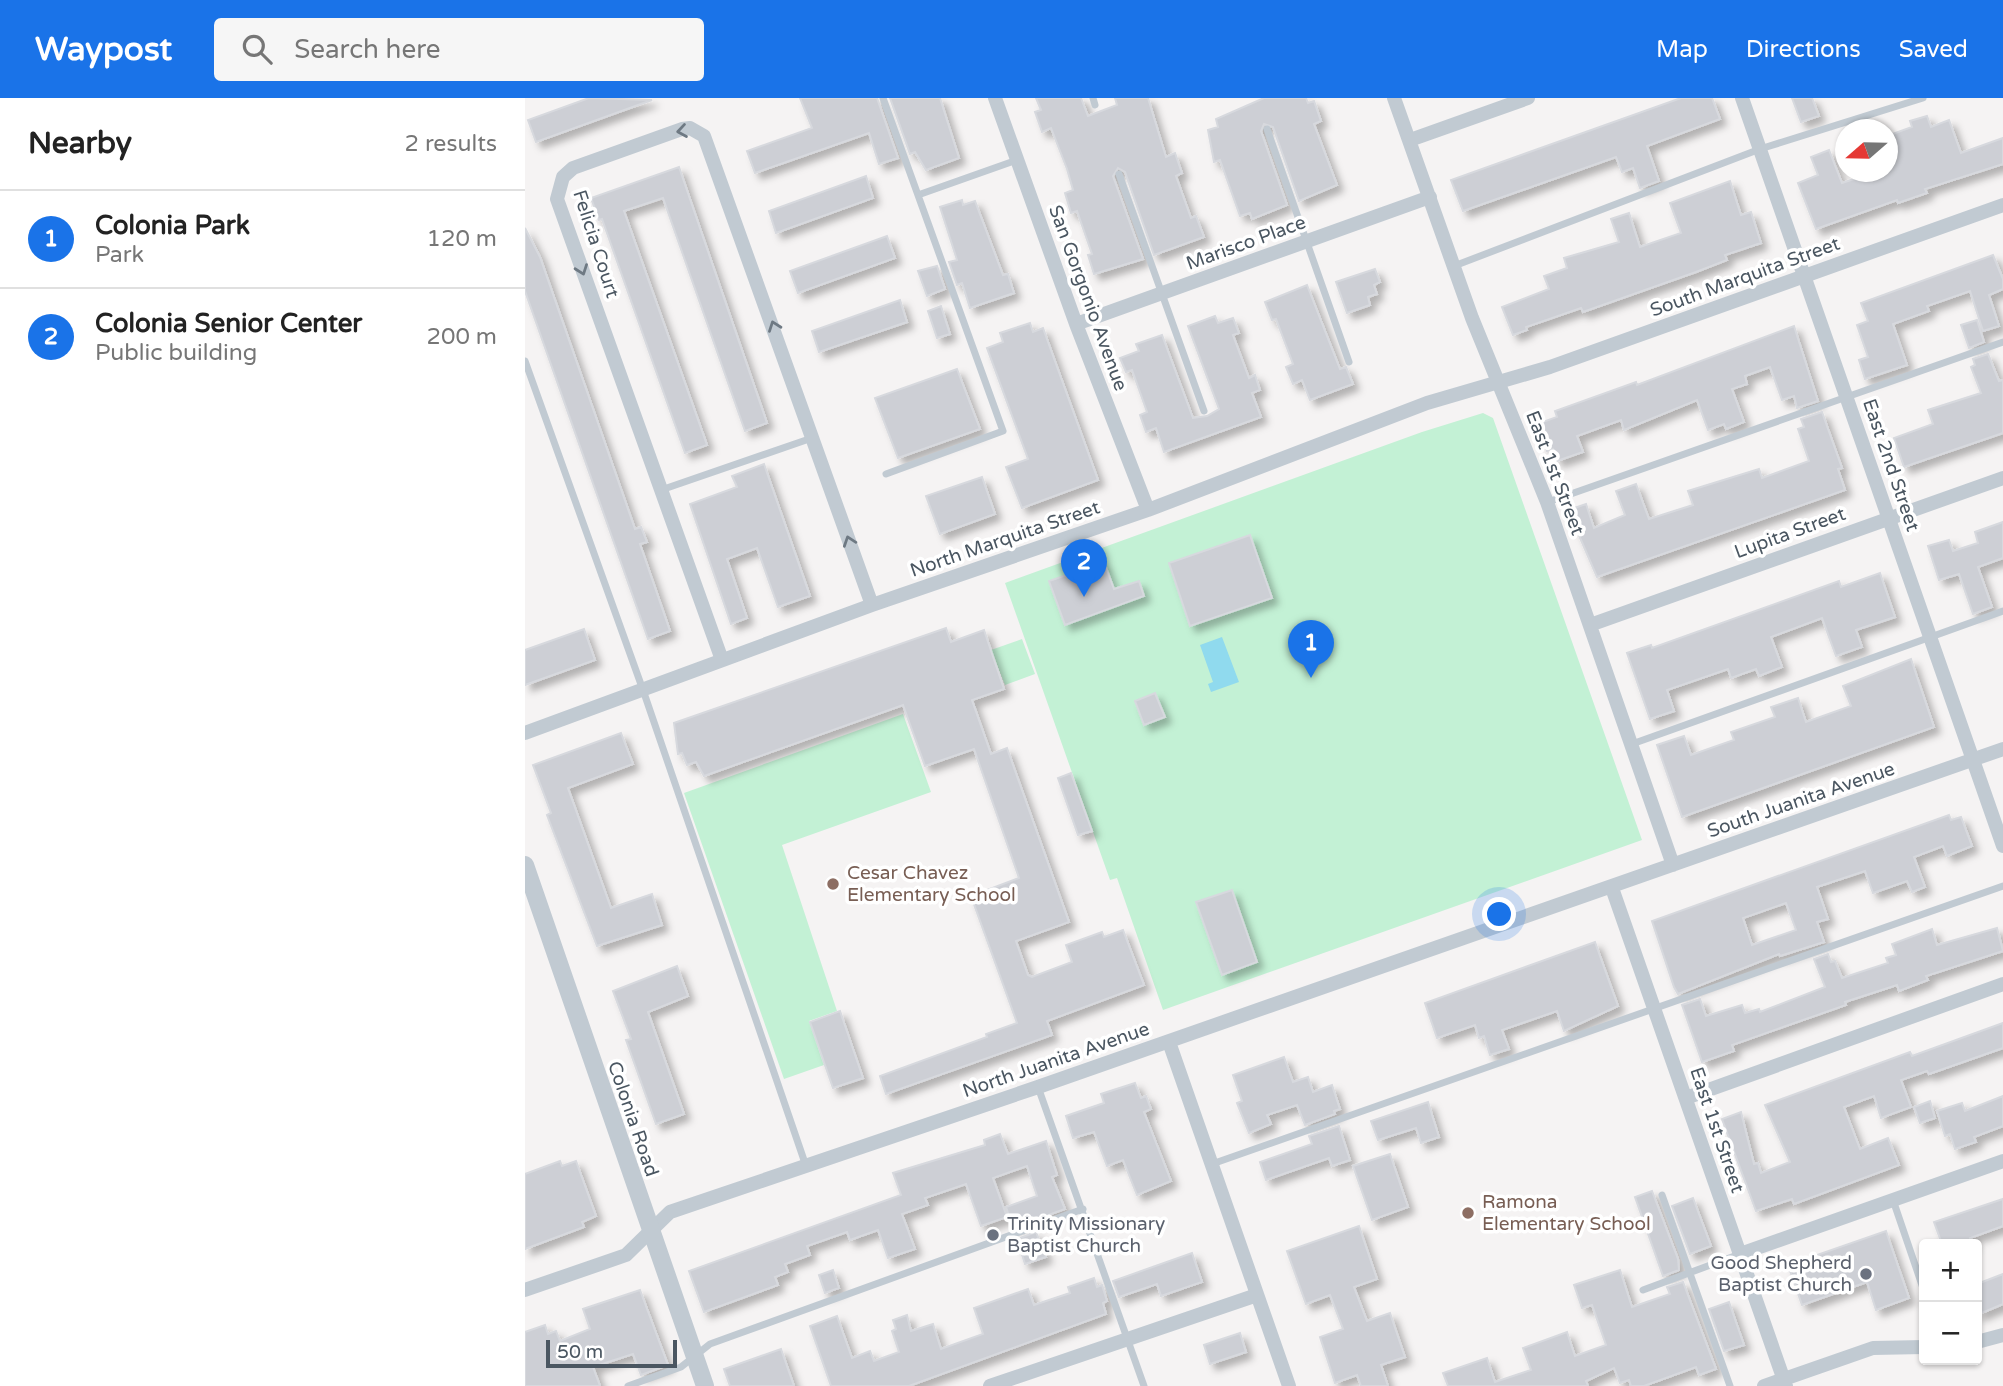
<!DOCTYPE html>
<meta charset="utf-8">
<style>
:root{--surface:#fff;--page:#f6f6f6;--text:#222;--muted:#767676;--line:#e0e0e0;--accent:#1a73e8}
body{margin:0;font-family:"Varela Round",sans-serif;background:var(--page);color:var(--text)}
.controls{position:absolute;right:21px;bottom:21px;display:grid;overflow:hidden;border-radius:7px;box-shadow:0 2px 5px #0004}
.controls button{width:63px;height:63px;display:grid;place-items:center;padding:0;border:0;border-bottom:2px solid var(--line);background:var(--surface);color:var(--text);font:35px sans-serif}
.compass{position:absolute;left:1310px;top:21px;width:63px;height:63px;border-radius:50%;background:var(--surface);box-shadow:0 2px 5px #0004;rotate:250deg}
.scale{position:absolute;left:21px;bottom:18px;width:131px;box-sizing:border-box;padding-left:7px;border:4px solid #4a5661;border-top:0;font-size:19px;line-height:24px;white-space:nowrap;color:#4a5661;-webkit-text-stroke:5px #fff;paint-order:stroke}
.you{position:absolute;left:975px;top:817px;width:24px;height:24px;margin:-18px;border:5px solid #fff;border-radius:50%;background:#1a73e8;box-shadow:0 0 0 10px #1a73e833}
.badge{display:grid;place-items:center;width:46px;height:46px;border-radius:50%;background:var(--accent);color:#fff;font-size:23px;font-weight:700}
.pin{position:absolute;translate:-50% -58px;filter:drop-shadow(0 2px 4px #0008)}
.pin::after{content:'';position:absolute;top:37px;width:24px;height:21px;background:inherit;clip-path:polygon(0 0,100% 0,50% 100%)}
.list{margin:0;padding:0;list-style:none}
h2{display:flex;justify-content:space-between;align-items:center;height:91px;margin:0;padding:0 28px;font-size:30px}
h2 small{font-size:23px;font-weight:400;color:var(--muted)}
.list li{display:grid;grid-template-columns:46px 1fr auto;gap:21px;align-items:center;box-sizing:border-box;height:98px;padding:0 28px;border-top:2px solid var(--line)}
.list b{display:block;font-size:26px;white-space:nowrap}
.list p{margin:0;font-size:23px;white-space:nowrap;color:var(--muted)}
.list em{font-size:23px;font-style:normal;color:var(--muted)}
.icon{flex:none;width:38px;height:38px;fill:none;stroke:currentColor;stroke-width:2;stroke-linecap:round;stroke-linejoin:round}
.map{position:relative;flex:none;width:1478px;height:1288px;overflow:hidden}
header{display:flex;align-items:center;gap:42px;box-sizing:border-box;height:98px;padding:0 35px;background:var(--accent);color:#fff}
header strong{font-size:33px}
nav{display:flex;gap:38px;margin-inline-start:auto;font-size:24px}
.search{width:490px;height:63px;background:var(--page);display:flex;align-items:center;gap:18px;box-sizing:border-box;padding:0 24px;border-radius:7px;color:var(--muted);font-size:26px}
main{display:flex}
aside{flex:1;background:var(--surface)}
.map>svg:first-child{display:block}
</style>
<header>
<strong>Waypost</strong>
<div class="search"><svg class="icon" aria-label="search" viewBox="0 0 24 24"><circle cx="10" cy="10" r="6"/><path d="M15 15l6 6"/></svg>Search here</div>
<nav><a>Map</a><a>Directions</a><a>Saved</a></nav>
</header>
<main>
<aside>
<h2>Nearby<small>2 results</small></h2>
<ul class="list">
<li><span class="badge">1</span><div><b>Colonia Park</b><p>Park</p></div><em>120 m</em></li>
<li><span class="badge">2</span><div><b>Colonia Senior Center</b><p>Public building</p></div><em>200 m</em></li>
</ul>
</aside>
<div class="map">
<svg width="1478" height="1288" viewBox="0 0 1478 1288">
<defs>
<filter id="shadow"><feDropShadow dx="6" dy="6" stdDeviation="3.5" flood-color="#0004"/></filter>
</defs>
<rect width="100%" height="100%" fill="#f5f3f3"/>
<path fill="#c3f1d5" d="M 958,315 L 968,320 L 1117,742 L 638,912 L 592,780 L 585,782 L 480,485 L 897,334 Z
M 497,541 L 510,576 L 480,587 L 466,552 Z
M 378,616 L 406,694 L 257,747 L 312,913 L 284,923 L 299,967 L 259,981 L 159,695 Z"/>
<path fill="#90daee" d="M 697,539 L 714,584 L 686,594 L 683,586 L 688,584 L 675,547 Z"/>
<path fill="#cdcfd5" stroke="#d7d9de" stroke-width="2" fill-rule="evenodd" filter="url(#shadow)" d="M 64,0 L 127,2 L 11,44 L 3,22 Z
M 275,0 L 352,0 L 373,60 L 354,66 L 344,35 L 230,75 L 222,53 L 287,30 Z
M 365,0 L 415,0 L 434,60 L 401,72 L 390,54 L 385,56 Z
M 511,0 L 556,0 L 563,18 L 592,7 L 590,0 L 623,0 L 641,59 L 650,55 L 657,75 L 651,78 L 666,120 L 671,118 L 679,139 L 629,157 L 600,74 L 593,70 L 588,78 L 618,161 L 569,176 L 563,157 L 567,156 L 552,113 L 546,115 L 540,95 L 548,92 L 542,71 L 526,30 L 517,34 L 510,14 L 516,12 Z
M 739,0 L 781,0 L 783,5 L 789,3 L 796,23 L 789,26 L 812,87 L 774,103 L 748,29 L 739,26 L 736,33 L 762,107 L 727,121 L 725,115 L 715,118 L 695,62 L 689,64 L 683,32 L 693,29 L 691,21 Z
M 1156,0 L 1187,0 L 1195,21 L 1122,48 L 1134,83 L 1115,90 L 1108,70 L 1097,74 L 1091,59 L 938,113 L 926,82 Z
M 1267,0 L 1287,0 L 1294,18 L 1276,24 Z
M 1402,18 L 1406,29 L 1424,22 L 1436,55 L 1478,40 L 1478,66 L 1400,91 L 1402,95 L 1373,105 L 1372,102 L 1291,131 L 1273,85 L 1293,77 L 1286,59 L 1304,52 L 1317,85 L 1350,74 L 1362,74 L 1362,38 L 1387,29 L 1385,23 Z
M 154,69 L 242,325 L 220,333 L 138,100 L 99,113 L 182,347 L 160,355 L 77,121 L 74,122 L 66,100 Z
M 341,78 L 348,100 L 251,135 L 244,113 Z
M 1205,83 L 1216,117 L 1226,114 L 1236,145 L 1200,157 L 1202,162 L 1171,174 L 1058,214 L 1056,210 L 1001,229 L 1002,232 L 988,237 L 977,209 L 1024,191 L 1019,178 L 1042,170 L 1039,160 L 1094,144 L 1086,121 L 1104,115 L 1115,149 L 1156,135 L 1145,105 Z
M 437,102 L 438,107 L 450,103 L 478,177 L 483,176 L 489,195 L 445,210 L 437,185 L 432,187 L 424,164 L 432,162 L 415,109 Z
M 0,130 L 15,159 L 110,431 L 116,429 L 122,444 L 115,446 L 145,533 L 123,541 L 0,193 Z
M 362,138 L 370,160 L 273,195 L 265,173 Z
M 1468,157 L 1478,181 L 1478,191 L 1464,197 L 1474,228 L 1458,233 L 1445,193 L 1402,208 L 1404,213 L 1368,226 L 1382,267 L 1340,281 L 1334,262 L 1343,259 L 1332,227 L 1343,223 L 1336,205 Z
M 412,168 L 420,191 L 402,198 L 393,173 Z
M 850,171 L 855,184 L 849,187 L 852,196 L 843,199 L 845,207 L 822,215 L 811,184 Z
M 782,187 L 815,271 L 821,269 L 828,286 L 785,302 L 777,282 L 768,286 L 761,269 L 768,266 L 751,221 L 747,222 L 740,204 Z
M 375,202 L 382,224 L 294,254 L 287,233 Z
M 416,208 L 425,236 L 412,240 L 403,213 Z
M 690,218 L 693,225 L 708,220 L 714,235 L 708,237 L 724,280 L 730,277 L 735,292 L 727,295 L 736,319 L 639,354 L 631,330 L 621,334 L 615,317 L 622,314 L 607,272 L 601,274 L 595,260 L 614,253 L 611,246 L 637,237 L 668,320 L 682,318 L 694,311 L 663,228 Z
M 1452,222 L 1459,244 L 1444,250 L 1436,227 Z
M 505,225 L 508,234 L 518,230 L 573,382 L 497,410 L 481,369 L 503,361 L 462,250 L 478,244 L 475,235 Z
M 1269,228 L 1293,303 L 1272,310 L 1269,298 L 1257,302 L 1245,269 L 1220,278 L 1222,286 L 1207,291 L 1219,324 L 1201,331 L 1199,326 L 1183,332 L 1172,302 L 1099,332 L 1096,322 L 1052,338 L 1058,354 L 1032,363 L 1028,351 L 1022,353 L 1012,326 L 1032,319 L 1030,313 L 1111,284 L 1112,287 Z
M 1463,256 L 1474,283 L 1478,282 L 1478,335 L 1379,369 L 1369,340 L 1408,326 L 1403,312 L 1456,295 L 1446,269 L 1450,267 L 1448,261 Z
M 432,271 L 455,331 L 373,360 L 350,300 Z
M 1297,314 L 1317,370 L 1313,371 L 1320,392 L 1072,479 L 1043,412 L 1061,406 L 1069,430 L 1100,417 L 1091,393 L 1111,386 L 1124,421 L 1168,407 L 1163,393 L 1234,371 L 1237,380 L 1284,363 L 1273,331 L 1279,329 L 1276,321 Z
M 239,366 L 285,498 L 253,509 L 232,450 L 202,461 L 222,520 L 206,526 L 165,406 L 212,389 L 207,378 Z
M 457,379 L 470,416 L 415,436 L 401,398 Z
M 1478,424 L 1478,460 L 1453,469 L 1467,509 L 1448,516 L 1434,476 L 1414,482 L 1403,448 L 1424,442 L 1428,453 L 1453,445 L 1450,434 Z
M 725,437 L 747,500 L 665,528 L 644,465 Z
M 579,464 L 589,491 L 614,483 L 619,498 L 540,527 L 524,483 Z
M 1355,475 L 1370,519 L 1331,532 L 1337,549 L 1311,558 L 1297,520 L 1246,539 L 1257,569 L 1234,578 L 1231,571 L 1206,580 L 1203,571 L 1142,592 L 1149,613 L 1125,621 L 1102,555 L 1126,547 L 1127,550 L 1314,483 L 1316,489 Z
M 421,530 L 426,544 L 459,532 L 479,591 L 447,602 L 466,656 L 482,650 L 544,824 L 491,843 L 503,877 L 507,879 L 547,864 L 541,847 L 577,834 L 579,839 L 598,832 L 619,887 L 522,923 L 527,937 L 361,996 L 355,978 L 462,939 L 461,936 L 492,925 L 446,798 L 494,780 L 449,651 L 400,668 L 378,607 L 179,678 L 171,664 L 162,667 L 157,655 L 153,656 L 149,625 Z
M 59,531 L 70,562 L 0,587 L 0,552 Z
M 1386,561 L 1409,629 L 1157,719 L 1132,647 L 1159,638 L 1166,657 L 1209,642 L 1206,634 L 1250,619 L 1246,609 L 1273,600 L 1281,624 L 1326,608 L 1318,588 Z
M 630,595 L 640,619 L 619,627 L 610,603 Z
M 96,635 L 108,666 L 43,690 L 86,810 L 127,796 L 137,827 L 72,848 L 22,717 L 26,715 L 8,667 Z
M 546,675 L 567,733 L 553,737 L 533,680 Z
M 1424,717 L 1426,722 L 1436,719 L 1447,748 L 1422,758 L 1418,748 L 1389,759 L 1400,789 L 1387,794 L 1382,783 L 1348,795 L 1340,773 L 1292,789 L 1303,821 L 1292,824 L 1299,844 L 1255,858 L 1254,856 L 1153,896 L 1149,889 L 1127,823 ZM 1261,805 L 1271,832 L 1227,847 L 1218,820 Z
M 707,792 L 732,864 L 697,877 L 671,804 Z
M 1472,830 L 1478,853 L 1401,878 L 1403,882 L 1374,893 L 1372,887 L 1320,904 L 1321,907 L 1207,947 L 1209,953 L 1177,964 L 1157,907 L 1175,901 L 1181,918 L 1217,907 L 1220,915 L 1234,911 L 1235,914 L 1300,889 L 1289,861 L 1303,856 L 1306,864 L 1310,863 L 1317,880 L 1363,865 L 1361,860 L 1371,857 L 1367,846 L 1407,831 L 1412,847 Z
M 1070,844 L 1093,908 L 1039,933 L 1032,913 L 977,932 L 984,951 L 965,957 L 959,938 L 954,940 L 950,927 L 912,940 L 900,905 Z
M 152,868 L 163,898 L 123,914 L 159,1016 L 131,1026 L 101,942 L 106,941 L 88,893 Z
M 315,913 L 338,980 L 308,990 L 285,924 Z
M 1478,925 L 1478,950 L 1404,976 L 1402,973 L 1376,982 L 1386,1009 L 1356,1020 L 1349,998 L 1319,1009 L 1335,1051 L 1363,1040 L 1374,1067 L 1269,1106 L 1267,1101 L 1231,1113 L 1197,1021 L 1216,1014 L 1229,1066 L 1233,1065 L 1236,1075 L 1265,1064 L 1240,1007 L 1385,954 L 1387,958 Z
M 759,959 L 768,984 L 783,979 L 788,994 L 807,987 L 815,1011 L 809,1013 L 810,1016 L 780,1027 L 772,1007 L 742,1017 L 746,1026 L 724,1035 L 712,1005 L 717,1003 L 708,977 Z
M 610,985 L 616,1000 L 621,998 L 626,1011 L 619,1014 L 646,1083 L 612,1097 L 598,1062 L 582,1068 L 569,1034 L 548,1040 L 541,1018 L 579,1005 L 576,996 Z
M 1478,998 L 1478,1028 L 1449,1039 L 1451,1044 L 1430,1051 L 1425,1036 L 1420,1038 L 1412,1013 L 1437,1005 L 1440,1013 Z
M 1405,1003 L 1410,1020 L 1395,1025 L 1389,1009 Z
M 903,1004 L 914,1039 L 896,1045 L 891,1030 L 853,1042 L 846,1023 Z
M 814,1028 L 825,1062 L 807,1068 L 804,1060 L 741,1082 L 735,1064 L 787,1046 L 784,1038 Z
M 475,1036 L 483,1056 L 521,1043 L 532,1077 L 527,1079 L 540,1111 L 488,1130 L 481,1109 L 512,1098 L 502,1068 L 468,1080 L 482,1119 L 456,1128 L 441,1086 L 400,1100 L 403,1107 L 377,1116 L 390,1151 L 363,1160 L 353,1132 L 325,1142 L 322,1134 L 282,1148 L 285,1157 L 260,1166 L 263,1174 L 250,1179 L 253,1187 L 179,1214 L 164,1173 L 376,1097 L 368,1075 L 460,1047 L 459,1042 Z
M 865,1056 L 883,1109 L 847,1122 L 828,1068 Z
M 35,1063 L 37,1068 L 51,1063 L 71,1118 L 57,1124 L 59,1129 L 0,1151 L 0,1076 Z
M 1127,1093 L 1153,1161 L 1154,1172 L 1138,1178 L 1110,1099 Z
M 1168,1100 L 1186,1148 L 1165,1156 L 1147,1108 Z
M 1478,1101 L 1478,1128 L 1445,1140 L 1447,1146 L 1417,1146 L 1409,1124 Z
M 834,1128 L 852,1181 L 829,1189 L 842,1223 L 865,1215 L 880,1259 L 856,1267 L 863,1288 L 836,1288 L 832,1277 L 810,1285 L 795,1239 L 818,1231 L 805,1197 L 781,1206 L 762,1153 Z
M 1361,1133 L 1384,1200 L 1351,1212 L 1342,1184 L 1277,1207 L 1263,1167 Z
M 511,1134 L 521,1159 L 500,1166 L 492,1141 Z
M 667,1155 L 677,1184 L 636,1198 L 632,1186 L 594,1199 L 588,1183 Z
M 308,1172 L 314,1190 L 300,1195 L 294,1177 Z
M 1095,1172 L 1107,1209 L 1145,1196 L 1142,1189 L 1158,1184 L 1191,1271 L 1174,1277 L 1171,1269 L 1119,1288 L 1106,1288 L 1104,1282 L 1095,1285 L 1089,1270 L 1061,1283 L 1063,1288 L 923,1288 L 918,1275 L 962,1260 L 970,1284 L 1006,1272 L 998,1250 L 1042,1234 L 1050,1258 L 1081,1247 L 1067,1207 L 1057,1210 L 1049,1187 Z
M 1478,1176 L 1478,1206 L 1452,1217 L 1452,1186 Z
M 569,1180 L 572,1189 L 577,1187 L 582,1203 L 578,1205 L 581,1216 L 384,1288 L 306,1288 L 285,1228 L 312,1218 L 327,1260 L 345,1253 L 349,1263 L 374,1254 L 367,1233 L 371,1231 L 368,1222 L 382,1217 L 386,1233 L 408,1226 L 416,1251 L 458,1236 L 449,1210 L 503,1191 L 509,1207 L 545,1195 L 543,1189 Z
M 115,1192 L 143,1267 L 116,1277 L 108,1256 L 68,1269 L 75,1288 L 0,1288 L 0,1234 L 20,1227 L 23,1236 L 31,1233 L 35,1243 L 65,1231 L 58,1211 Z
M 1204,1204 L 1219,1247 L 1199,1253 L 1184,1211 Z
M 715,1235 L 721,1254 L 685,1266 L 679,1247 Z
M 256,1251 L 269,1288 L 205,1288 L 199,1271 Z"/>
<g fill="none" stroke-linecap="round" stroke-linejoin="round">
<path stroke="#c1cad2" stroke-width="7" d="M 358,0 L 478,333 L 361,376
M 568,0 L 570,7
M 742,31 L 824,264
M 594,76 L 679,313
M 393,97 L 492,62
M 929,168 L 1235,51 L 1398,0
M 0,263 L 118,592 L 281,1068
M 136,392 L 287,340
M 1023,404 L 1478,244
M 1107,646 L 1478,513
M 513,989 L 619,1288
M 687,1066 L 1478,788
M 1137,1097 L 1205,1288
M 1368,1102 L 1399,1193
M 1118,1192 L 1215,1156
M 103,1288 L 156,1269 L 185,1246 L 558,1111"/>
<path stroke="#c1cad2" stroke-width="14" d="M 470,0 L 551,226 L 623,412
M 869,0 L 947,220 L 1022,404 L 1148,767
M 1217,0 L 1478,748
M 885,42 L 1003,0
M 551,226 L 905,99
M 1065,527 L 1478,380
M 197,562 L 32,101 L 38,79 L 48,70 L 157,31 L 165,30 L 179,38 L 347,507
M 0,635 L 347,507 L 623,412 L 902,305 L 1025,269 L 1478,107
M 1087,790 L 1261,1288
M 644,944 L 764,1288
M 1161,1000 L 1478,886
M 1215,1156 L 1478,1063
M 0,1192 L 101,1157 L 145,1114 L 513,989 L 1478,651
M 1452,1244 L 1478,1237
M 465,1288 L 732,1197
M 1239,1288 L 1348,1250 L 1399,1249"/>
<path stroke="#c1cad2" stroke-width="18" d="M 0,767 L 180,1288"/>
</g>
<defs><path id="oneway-chevron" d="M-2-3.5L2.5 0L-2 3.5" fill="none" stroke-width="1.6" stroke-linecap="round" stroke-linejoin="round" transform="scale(1.75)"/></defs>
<g stroke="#6e7983">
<use href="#oneway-chevron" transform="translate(157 33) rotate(171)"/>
<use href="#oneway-chevron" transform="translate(57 172) rotate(70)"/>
<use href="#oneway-chevron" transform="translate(249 228) rotate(-110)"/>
<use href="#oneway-chevron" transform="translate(324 443) rotate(-109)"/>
</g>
<g fill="#8d6e63" stroke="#fff" stroke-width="2.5">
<circle cx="308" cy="786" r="7"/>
<circle cx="943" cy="1115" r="7"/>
</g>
<g fill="#6b7280" stroke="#fff" stroke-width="2.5">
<circle cx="468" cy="1137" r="7"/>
<circle cx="1341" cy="1176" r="7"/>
</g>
<g text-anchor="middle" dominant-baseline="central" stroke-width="7" stroke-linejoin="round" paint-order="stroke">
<g font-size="19" fill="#4a5661" stroke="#fff">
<text transform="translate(721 145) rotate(-20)">Marisco Place</text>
<text transform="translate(71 146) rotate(72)">Felicia Court</text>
<text transform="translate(1220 179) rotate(-20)">South Marquita Street</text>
<text transform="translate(563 200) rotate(70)">San Gorgonio Avenue</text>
<text transform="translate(1366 367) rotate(71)">East 2nd Street</text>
<text transform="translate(1030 375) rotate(69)">East 1st Street</text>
<text transform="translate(1265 435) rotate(-20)">Lupita Street</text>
<text transform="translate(480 441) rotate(-19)">North Marquita Street</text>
<text transform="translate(1276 702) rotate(-19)">South Juanita Avenue</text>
<text transform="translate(531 962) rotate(-19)">North Juanita Avenue</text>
<text transform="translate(108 1021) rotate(71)">Colonia Road</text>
<text transform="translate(1192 1032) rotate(71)">East 1st Street</text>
</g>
<g font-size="19" fill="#785e54" stroke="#fff" text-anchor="start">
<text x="322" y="775">Cesar Chavez<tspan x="322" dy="22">Elementary School</tspan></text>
<text x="957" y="1104">Ramona<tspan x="957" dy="22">Elementary School</tspan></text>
</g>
<g font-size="19" fill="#5b616d" stroke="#fff" text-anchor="start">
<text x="482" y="1126">Trinity Missionary<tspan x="482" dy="22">Baptist Church</tspan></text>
<text x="1327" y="1165" text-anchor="end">Good Shepherd<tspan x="1327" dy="22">Baptist Church</tspan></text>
</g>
</g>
</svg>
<div class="controls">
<button>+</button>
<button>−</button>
</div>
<svg class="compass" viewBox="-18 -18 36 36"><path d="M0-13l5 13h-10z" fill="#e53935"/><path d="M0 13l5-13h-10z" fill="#767676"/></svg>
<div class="scale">50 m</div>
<div class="you"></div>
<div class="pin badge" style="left:786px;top:580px">1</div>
<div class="pin badge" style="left:559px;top:499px">2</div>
</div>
</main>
